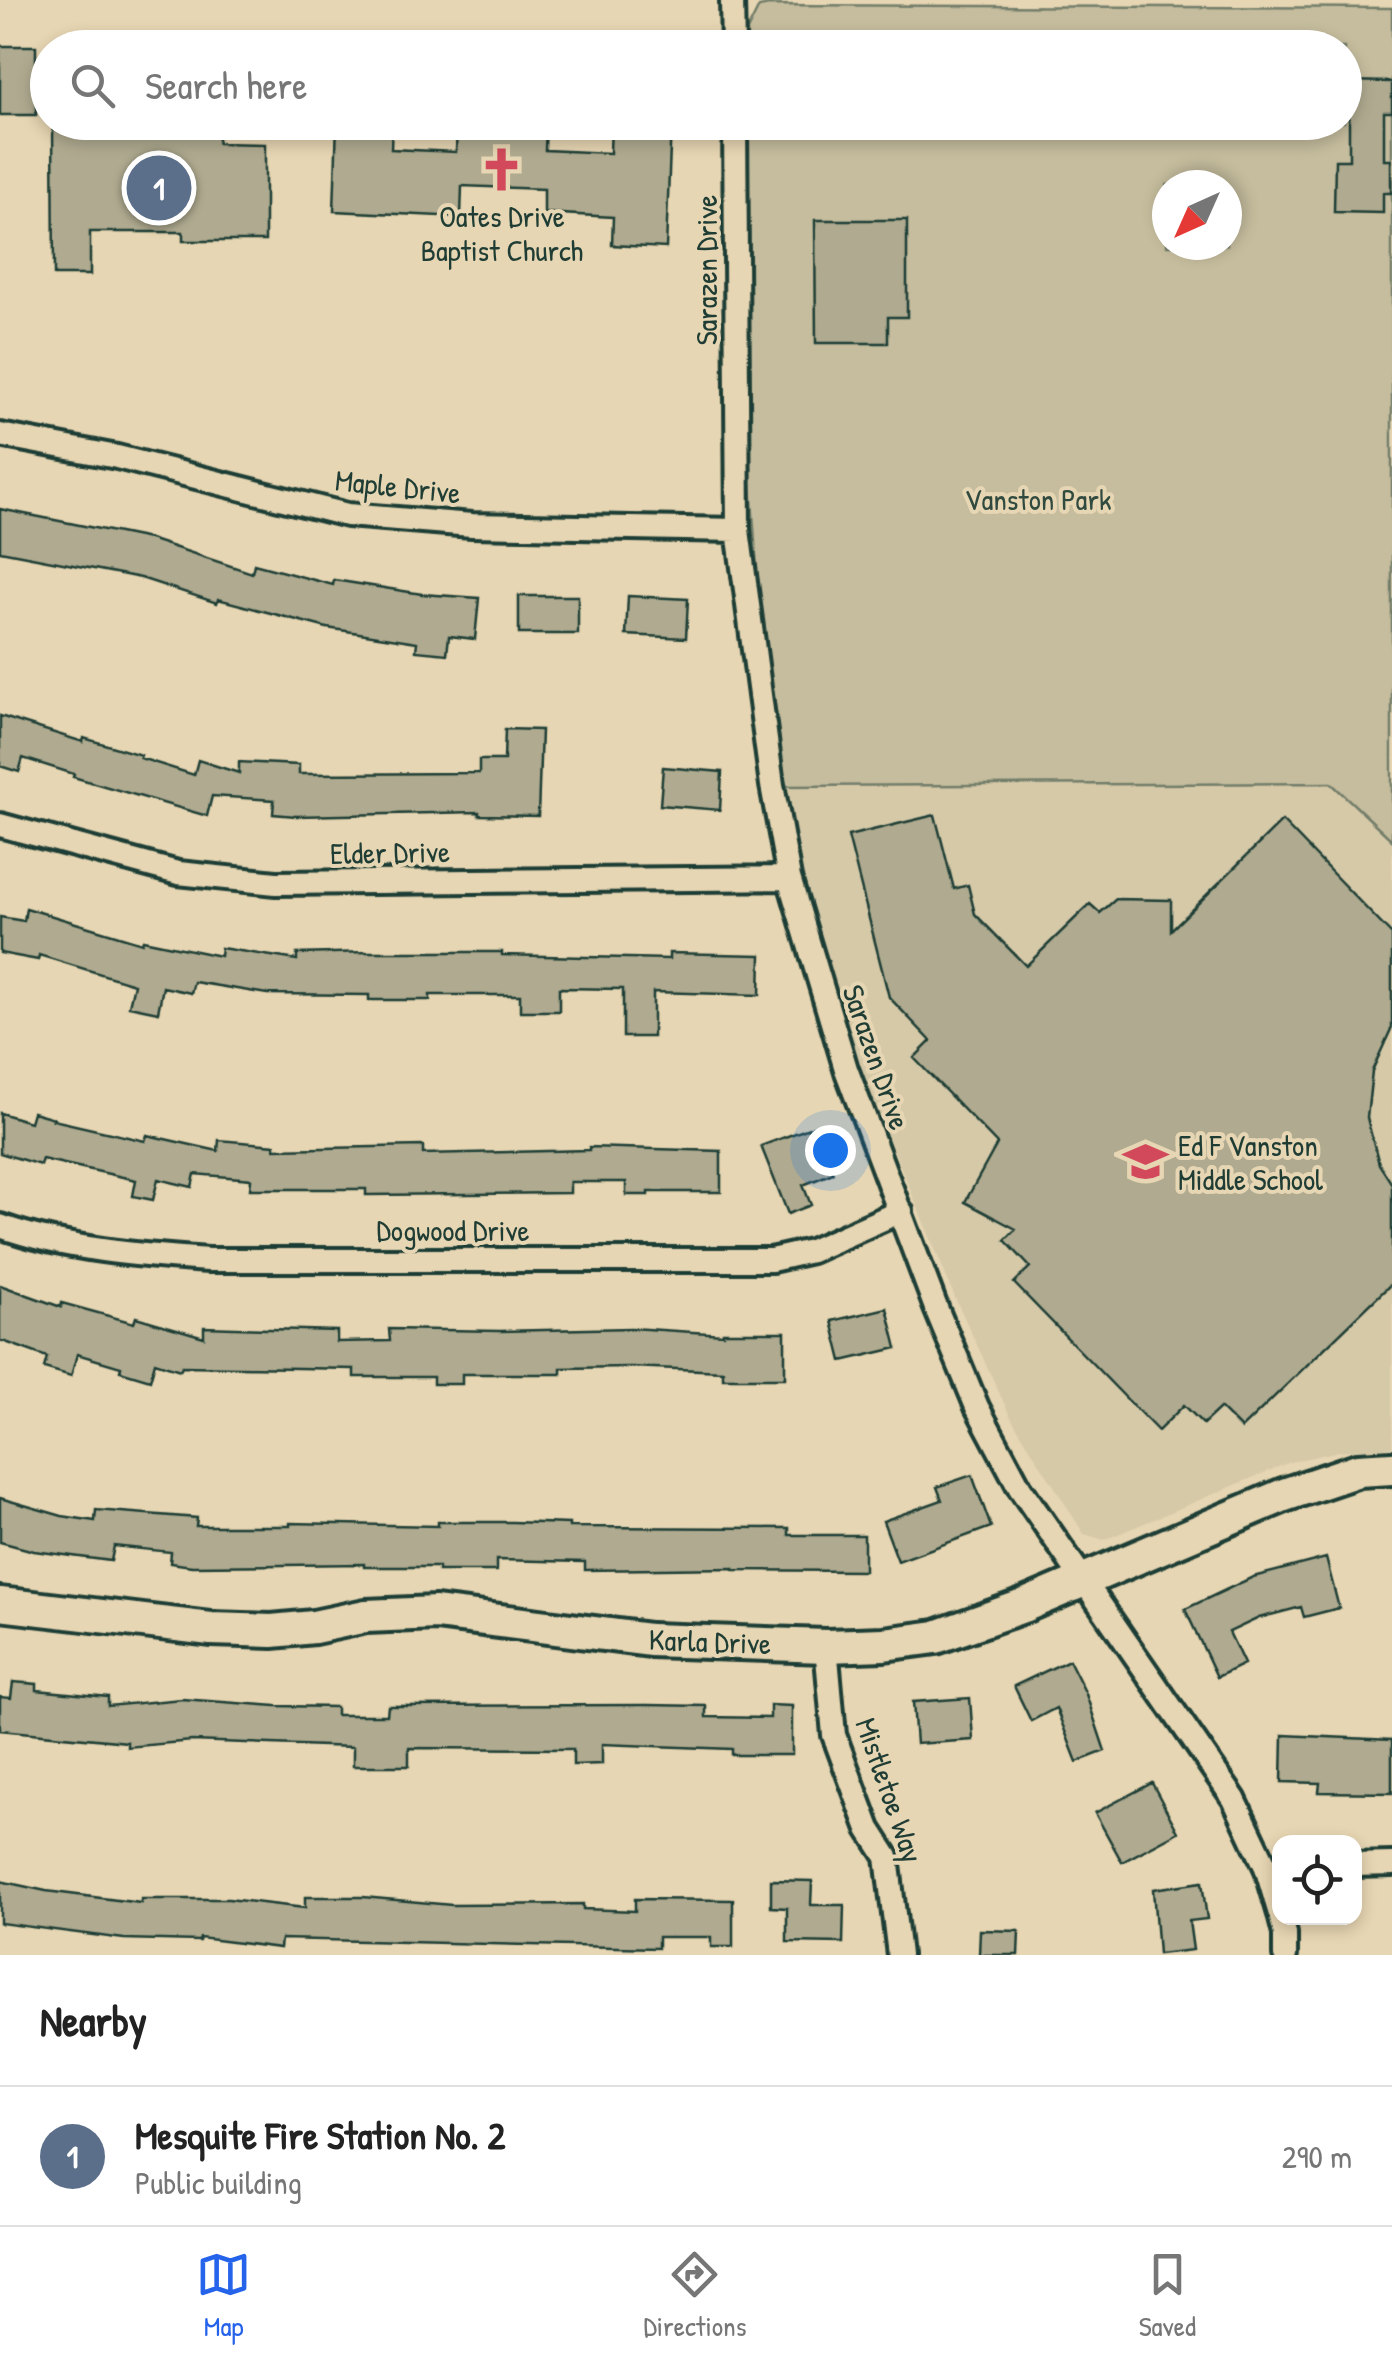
<!DOCTYPE html>
<style>
:root{--surface:#fff;--page:#f2f2f2;--text:#222;--muted:#767676;--line:#e0e0e0;--accent:#2563eb}
body{margin:0;font-family:"Patrick Hand",sans-serif;background:var(--page);color:var(--text)}
.controls{position:absolute;right:30px;bottom:30px;display:grid;overflow:hidden;border-radius:20px;box-shadow:0 5px 15px #0003}
.controls button{width:90px;height:90px;display:grid;place-items:center;padding:0;border:0;border-bottom:2px solid var(--line);background:var(--surface);color:var(--text);font:50px sans-serif}
.compass{position:absolute;left:1152px;top:170px;width:90px;height:90px;border-radius:50%;background:var(--surface);box-shadow:0 5px 15px #0003;rotate:225deg}
.you{position:absolute;left:830px;top:1150px;width:35px;height:35px;margin:-25px;border:8px solid #fff;border-radius:50%;background:#1a73e8;box-shadow:0 0 0 15px #1a73e833}
.badge{display:grid;place-items:center;width:65px;height:65px;border-radius:50%;background:var(--accent);color:#fff;font-size:32px;font-weight:700}
.pin{position:absolute;translate:-50% -50%;border:5px solid #fff;box-shadow:0 2px 10px #0006}
.list{margin:0;padding:0;list-style:none}
h2{display:flex;justify-content:space-between;align-items:center;height:130px;margin:0;padding:0 40px;font-size:42px}
h2 small{font-size:32px;font-weight:400;color:var(--muted)}
.list li{display:grid;grid-template-columns:65px 1fr auto;gap:30px;align-items:center;box-sizing:border-box;height:140px;padding:0 40px;border-top:2px solid var(--line)}
.list b{display:block;font-size:38px;white-space:nowrap}
.list p{margin:0;font-size:32px;white-space:nowrap;color:var(--muted)}
.list em{font-size:32px;font-style:normal;color:var(--muted)}
.icon{flex:none;width:55px;height:55px;fill:none;stroke:currentColor;stroke-width:2;stroke-linecap:round;stroke-linejoin:round}
.map{position:relative;flex:none;width:1392px;height:1955px;overflow:hidden}
.search{position:absolute;background:var(--surface);box-shadow:0 5px 15px #0003;left:30px;right:30px;top:30px;height:110px;display:flex;align-items:center;gap:25px;box-sizing:border-box;padding:0 35px;border-radius:55px;color:var(--muted);font-size:38px}
.sheet{height:270px;background:var(--surface)}
nav{display:flex;justify-content:space-around;align-items:center;box-sizing:border-box;height:140px;border-top:2px solid var(--line);background:var(--surface);font-size:28px;color:var(--muted)}
nav a{display:grid;justify-items:center;gap:5px}
nav .on{color:var(--accent)}
.map>svg:first-child{display:block}
</style>
<div class="map">
<svg width="1392" height="1955" viewBox="0 0 1392 1955">
<rect width="100%" height="100%" fill="#e7d6b3"/>
<filter id="ink" filterUnits="userSpaceOnUse"><feTurbulence type="fractalNoise" baseFrequency=".01" numOctaves="2"/><feDisplacementMap in="SourceGraphic" scale="20" xChannelSelector="R" yChannelSelector="G"/><feConvolveMatrix kernelMatrix="1 2 1 2 8 2 1 2 1" color-interpolation-filters="sRGB"/></filter>
<g filter="url(#ink)">
<path fill="#d6c9a8" d="M 1331,783 L 1392,840 L 1392,1447 L 1339,1451 L 1290,1462 L 1104,1540 L 1084,1534 L 1010,1416 L 956,1300 L 841,1023 L 780,786 Z"/>
<path fill="#c6bd9e" stroke="#727d69" stroke-width="2.5" fill-rule="evenodd" d="M 769,5 L 1392,8 L 1392,840 L 1331,783 L 780,786 L 759,597 L 750,471 L 747,123 L 1344,122 L 1344,48 L 747,48 L 747,31 L 759,7 ZM 1167,185 L 1227,185 L 1227,245 L 1167,245 Z"/>
<path fill="#b0ab90" stroke="#1f3d34" stroke-width="2.5" d="M 0,46 L 36,46 L 36,115 L 0,115 Z
M 1344,81 L 1392,82 L 1392,112 L 1384,112 L 1384,160 L 1391,160 L 1391,193 L 1383,193 L 1383,213 L 1334,212 L 1335,160 L 1349,160 L 1349,112 L 1344,111 Z
M 53,122 L 85,122 L 85,126 L 218,127 L 218,143 L 265,144 L 265,241 L 183,241 L 183,232 L 90,232 L 90,275 L 54,275 Z
M 337,122 L 392,122 L 391,149 L 456,152 L 457,122 L 546,122 L 545,150 L 610,153 L 611,122 L 671,122 L 666,248 L 612,245 L 613,217 L 544,213 L 544,189 L 462,186 L 461,217 L 334,211 Z
M 815,220 L 907,220 L 907,317 L 888,317 L 888,343 L 816,343 Z
M 0,509 L 149,539 L 252,573 L 254,564 L 333,585 L 334,580 L 422,594 L 479,598 L 475,639 L 449,636 L 447,654 L 416,651 L 417,642 L 327,628 L 218,599 L 217,603 L 141,578 L 0,551 Z
M 519,596 L 578,596 L 578,634 L 519,634 Z
M 628,596 L 688,599 L 686,638 L 626,635 Z
M 0,716 L 83,742 L 84,738 L 141,755 L 140,758 L 194,775 L 198,760 L 239,773 L 239,762 L 299,765 L 299,774 L 479,773 L 479,760 L 504,760 L 505,729 L 541,730 L 538,816 L 479,815 L 479,812 L 296,816 L 273,814 L 274,800 L 212,796 L 207,816 L 73,777 L 74,774 L 23,758 L 19,772 L 0,766 Z
M 663,767 L 722,772 L 720,810 L 660,805 Z
M 935,815 L 954,889 L 968,885 L 975,914 L 1026,966 L 1090,904 L 1100,913 L 1116,899 L 1171,900 L 1171,930 L 1282,821 L 1392,935 L 1392,1027 L 1372,1071 L 1367,1118 L 1379,1164 L 1392,1184 L 1392,1283 L 1241,1429 L 1220,1408 L 1203,1424 L 1184,1405 L 1158,1431 L 1014,1283 L 1030,1267 L 1005,1240 L 1016,1229 L 965,1202 L 997,1144 L 914,1058 L 931,1041 L 889,997 L 848,836 Z
M 26,908 L 142,943 L 143,940 L 220,956 L 221,948 L 297,960 L 297,954 L 369,952 L 502,952 L 502,955 L 669,959 L 669,953 L 761,955 L 760,995 L 653,992 L 653,1037 L 623,1037 L 623,989 L 559,988 L 559,1011 L 520,1011 L 520,995 L 430,995 L 430,1000 L 369,1000 L 369,995 L 267,994 L 194,982 L 191,993 L 163,987 L 158,1012 L 129,1006 L 134,984 L 39,955 L 38,960 L 0,953 L 0,917 L 24,921 Z
M 33,1112 L 54,1118 L 53,1120 L 145,1141 L 147,1135 L 218,1151 L 219,1140 L 275,1145 L 275,1149 L 423,1146 L 423,1154 L 589,1150 L 589,1147 L 721,1151 L 721,1192 L 648,1192 L 648,1195 L 626,1195 L 626,1182 L 570,1182 L 570,1193 L 366,1195 L 366,1189 L 250,1189 L 251,1179 L 195,1174 L 192,1187 L 158,1179 L 153,1200 L 133,1196 L 136,1180 L 42,1159 L 40,1165 L 0,1153 L 0,1113 L 30,1122 Z
M 814,1126 L 833,1173 L 803,1185 L 811,1205 L 788,1214 L 761,1146 Z
M 0,1285 L 61,1307 L 62,1303 L 134,1323 L 136,1317 L 204,1337 L 204,1327 L 337,1331 L 337,1342 L 390,1341 L 389,1329 L 500,1331 L 631,1328 L 723,1334 L 723,1332 L 785,1332 L 785,1378 L 723,1378 L 723,1371 L 631,1367 L 561,1368 L 561,1374 L 462,1374 L 462,1384 L 433,1384 L 433,1377 L 354,1377 L 354,1369 L 182,1366 L 180,1370 L 155,1362 L 150,1380 L 120,1371 L 121,1367 L 77,1354 L 71,1376 L 44,1368 L 47,1357 L 0,1340 Z
M 887,1308 L 897,1348 L 842,1361 L 832,1321 Z
M 972,1475 L 991,1527 L 898,1561 L 883,1521 L 942,1500 L 937,1487 Z
M 0,1498 L 62,1516 L 95,1521 L 96,1510 L 197,1518 L 196,1526 L 290,1526 L 290,1523 L 438,1526 L 438,1522 L 512,1522 L 569,1524 L 569,1527 L 789,1528 L 789,1535 L 864,1535 L 864,1571 L 734,1570 L 734,1568 L 585,1570 L 585,1562 L 496,1560 L 496,1571 L 438,1571 L 438,1567 L 364,1567 L 364,1564 L 192,1566 L 170,1563 L 171,1552 L 114,1546 L 111,1561 L 34,1551 L 0,1542 Z
M 1326,1558 L 1339,1608 L 1304,1617 L 1301,1607 L 1259,1618 L 1229,1632 L 1244,1664 L 1217,1677 L 1185,1609 L 1253,1577 Z
M 1069,1660 L 1086,1694 L 1105,1751 L 1077,1762 L 1056,1708 L 1031,1721 L 1014,1686 Z
M 13,1682 L 37,1684 L 37,1690 L 108,1697 L 108,1706 L 182,1699 L 276,1706 L 336,1707 L 336,1715 L 387,1715 L 388,1706 L 647,1705 L 706,1706 L 706,1717 L 770,1718 L 770,1705 L 792,1706 L 792,1755 L 732,1755 L 732,1749 L 602,1744 L 602,1764 L 573,1765 L 573,1749 L 409,1748 L 409,1766 L 353,1766 L 353,1747 L 192,1741 L 127,1747 L 127,1742 L 0,1730 L 0,1697 L 11,1698 Z
M 970,1698 L 973,1740 L 916,1744 L 913,1702 Z
M 1283,1735 L 1392,1740 L 1392,1793 L 1319,1792 L 1320,1783 L 1282,1782 Z
M 1152,1783 L 1178,1832 L 1122,1862 L 1095,1813 Z
M 771,1880 L 812,1881 L 811,1905 L 844,1905 L 843,1943 L 787,1942 L 787,1908 L 771,1907 Z
M 0,1881 L 46,1891 L 141,1903 L 141,1899 L 228,1899 L 305,1908 L 305,1897 L 363,1897 L 452,1905 L 583,1904 L 583,1909 L 635,1911 L 635,1899 L 733,1900 L 733,1947 L 711,1947 L 711,1937 L 658,1937 L 658,1948 L 281,1939 L 280,1948 L 200,1938 L 199,1941 L 124,1939 L 0,1923 Z
M 1202,1882 L 1207,1919 L 1189,1921 L 1193,1950 L 1158,1954 L 1153,1889 Z
M 980,1930 L 1019,1931 L 1018,1955 L 979,1955 Z"/>
<g fill="none" stroke-linecap="round" stroke-linejoin="round">
<defs>
<path id="street" d="M 732,0 L 733,48
M 735,122 L 738,530 L 772,785 L 789,878 L 846,1069 L 936,1308 L 977,1407 L 1020,1488 L 1234,1799 L 1266,1867 L 1280,1914
M 0,435 L 117,457 L 347,515 L 472,525 L 738,530
M 0,825 L 178,873 L 276,883 L 789,878
M 0,1226 C 68,1250 137,1255 208,1260 L 771,1260 L 811,1251 L 901,1211
M 826,1646 L 834,1735 L 869,1829 L 887,1857 L 899,1955
M 1354,1865 L 1392,1864
M 1281,1918 L 1285,1934 L 1285,1955"/>
<path id="secondary" d="M 0,1604 L 211,1629 L 272,1631 L 314,1627 L 366,1616 L 436,1613 L 650,1640 L 826,1646 L 884,1644 L 936,1637 L 1023,1606 L 1284,1495 L 1358,1470 L 1392,1468"/>
</defs>
<use href="#street" stroke="#1f3d34" stroke-width="30"/>
<use href="#secondary" stroke="#1f3d34" stroke-width="40"/>
<use href="#street" stroke="#e7d6b3" stroke-width="22"/>
<use href="#secondary" stroke="#e7d6b3" stroke-width="32"/>
</g>
</g>
<defs>
<symbol id="church-bare" viewBox="-9 -9 18 18"><path d="M-1.2-6h2.4v3.5h3.3v2.4h-3.3V6h-2.4V-.1h-3.3v-2.4h3.3Z" fill="#d1495b" stroke="#e7d6b3" stroke-width="2.5" paint-order="stroke"/></symbol>
<symbol id="school-bare" viewBox="-9 -9 18 18"><path d="M0-5L7-2L0 1L-7-2ZM-4 1L0 2.5L4 1V4Q0 6-4 4Z" fill="#d1495b" stroke="#e7d6b3" stroke-width="2.5" paint-order="stroke"/></symbol>
</defs>
<g fill-rule="evenodd">
<use href="#church-bare" x="470" y="138" width="63" height="63"/>
<use href="#school-bare" x="1114" y="1130" width="63" height="63"/>
</g>
<g text-anchor="middle" dominant-baseline="central" stroke-width="8" stroke-linejoin="round" paint-order="stroke">
<g font-size="30" fill="#1f3d34" stroke="#e7d6b3">
<text x="502" y="216">Oates Drive<tspan x="502" dy="34">Baptist Church</tspan></text>
<text x="1178" y="1145" text-anchor="start">Ed F Vanston<tspan x="1178" dy="34">Middle School</tspan></text>
</g>
<g font-size="30" fill="#1f3d34" stroke="#e7d6b3">
<text transform="translate(706 270) rotate(-90)">Sarazen Drive</text>
<text transform="translate(398 486) rotate(6)">Maple Drive</text>
<text transform="translate(390 852) rotate(-1)">Elder Drive</text>
<text transform="translate(877 1057) rotate(71)">Sarazen Drive</text>
<text x="453" y="1230">Dogwood Drive</text>
<text transform="translate(710 1641) rotate(2)">Karla Drive</text>
<text transform="translate(890 1790) rotate(71)">Mistletoe Way</text>
</g>
<g font-size="30" fill="#304a3f" stroke="#e7d6b3">
<text x="1038" y="499">Vanston Park</text>
</g>
</g>
</svg>
<div class="controls">
<button><svg class="icon" aria-label="locate" viewBox="0 0 24 24"><circle cx="12" cy="12" r="6"/><path d="M12 2v4M12 18v4M2 12h4M18 12h4"/></svg></button>
</div>
<svg class="compass" viewBox="-18 -18 36 36"><path d="M0-13l5 13h-10z" fill="#e53935"/><path d="M0 13l5-13h-10z" fill="#767676"/></svg>
<div class="you"></div>
<div class="pin badge" style="left:159px;top:188px;background:#5c6f8a">1</div>
<div class="search"><svg class="icon" aria-label="search" viewBox="0 0 24 24"><circle cx="10" cy="10" r="6"/><path d="M15 15l6 6"/></svg>Search here</div>
</div>
<section class="sheet">
<h2>Nearby<small></small></h2>
<ul class="list">
<li><span class="badge" style="background:#5c6f8a">1</span><div><b>Mesquite Fire Station No. 2</b><p>Public building</p></div><em>290 m</em></li>
</ul>
</section>
<nav>
<a class="on"><svg class="icon" aria-label="map" viewBox="0 0 24 24"><path d="M3 6l6-2 6 2 6-2v14l-6 2-6-2-6 2zM9 4v14M15 6v14"/></svg>Map</a>
<a><svg class="icon" aria-label="directions" viewBox="0 0 24 24"><path d="M12 3l9 9-9 9-9-9zM9 14v-3h6M13 9l2 2-2 2"/></svg>Directions</a>
<a><svg class="icon" aria-label="saved" viewBox="0 0 24 24"><path d="M7 4h10v16l-5-4-5 4z"/></svg>Saved</a>
</nav>
